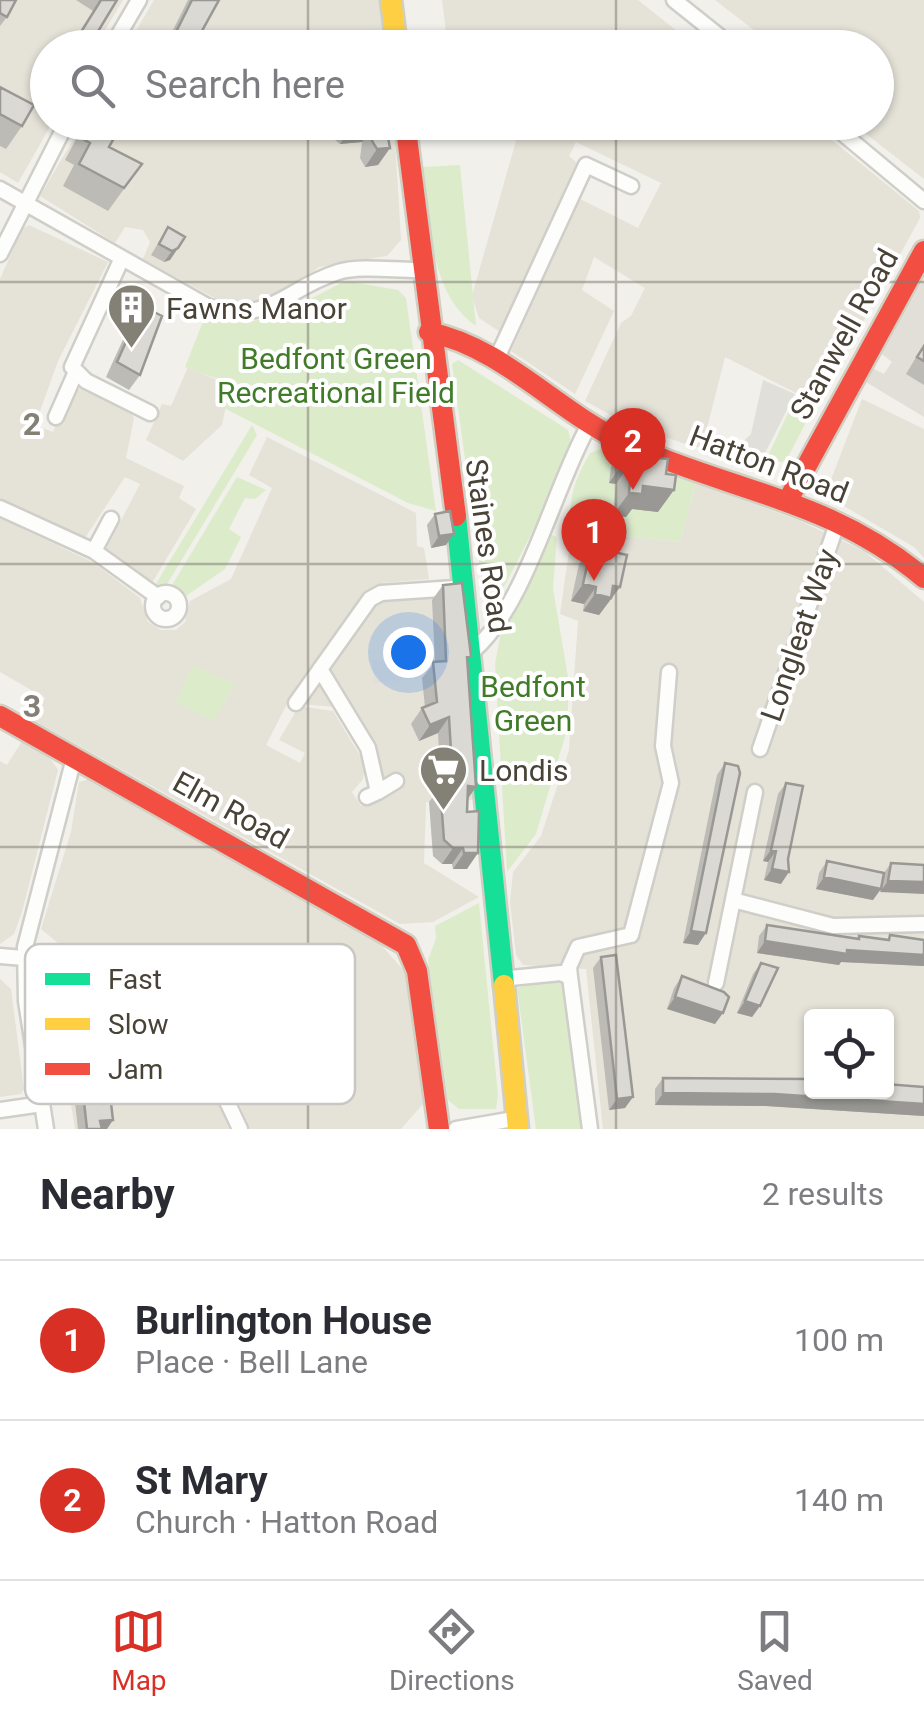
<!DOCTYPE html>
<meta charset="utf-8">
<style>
:root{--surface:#fff;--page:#f7f7f7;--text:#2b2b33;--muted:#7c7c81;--line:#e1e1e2;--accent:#d93025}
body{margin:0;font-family:Roboto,sans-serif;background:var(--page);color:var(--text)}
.controls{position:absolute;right:30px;bottom:30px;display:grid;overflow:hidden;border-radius:10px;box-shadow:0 2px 8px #0004}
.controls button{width:90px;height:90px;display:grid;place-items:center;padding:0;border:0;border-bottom:2px solid var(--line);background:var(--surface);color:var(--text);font:50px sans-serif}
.you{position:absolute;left:408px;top:652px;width:35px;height:35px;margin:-25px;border:8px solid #fff;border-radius:50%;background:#1a73e8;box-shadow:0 0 0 15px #1a73e833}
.badge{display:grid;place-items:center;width:65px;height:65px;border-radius:50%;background:var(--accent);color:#fff;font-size:32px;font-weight:700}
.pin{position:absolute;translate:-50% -82px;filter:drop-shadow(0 2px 5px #0008)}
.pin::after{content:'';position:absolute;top:52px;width:35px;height:30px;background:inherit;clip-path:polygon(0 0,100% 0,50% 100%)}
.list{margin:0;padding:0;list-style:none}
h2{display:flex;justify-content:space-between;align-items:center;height:130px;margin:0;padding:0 40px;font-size:42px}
h2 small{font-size:32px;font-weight:400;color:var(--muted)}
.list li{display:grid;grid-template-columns:65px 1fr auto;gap:30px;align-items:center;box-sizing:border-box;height:160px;padding:0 40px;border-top:2px solid var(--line)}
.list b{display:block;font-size:38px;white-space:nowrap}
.list p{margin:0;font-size:32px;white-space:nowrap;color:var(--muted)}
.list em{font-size:32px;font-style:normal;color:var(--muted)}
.icon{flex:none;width:55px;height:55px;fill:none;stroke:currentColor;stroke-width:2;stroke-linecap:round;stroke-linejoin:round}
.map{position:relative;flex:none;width:924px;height:1129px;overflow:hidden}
.search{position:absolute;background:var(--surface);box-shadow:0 2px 8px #0004;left:30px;right:30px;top:30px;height:110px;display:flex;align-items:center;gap:25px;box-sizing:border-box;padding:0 35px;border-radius:55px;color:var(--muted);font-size:38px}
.sheet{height:450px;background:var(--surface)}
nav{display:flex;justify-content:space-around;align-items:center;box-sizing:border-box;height:140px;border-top:2px solid var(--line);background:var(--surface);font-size:28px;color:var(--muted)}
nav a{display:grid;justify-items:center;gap:5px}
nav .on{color:var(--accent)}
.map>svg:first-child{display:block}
</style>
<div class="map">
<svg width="924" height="1129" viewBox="0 0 924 1129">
<rect width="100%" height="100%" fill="#f1f0eb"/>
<path fill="#e5e2d8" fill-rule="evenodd" d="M 0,0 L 123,0 L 95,47 L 48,48 L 48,122 L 52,123 L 18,183 L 0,172 Z
M 154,0 L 381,0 L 386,47 L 126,48 Z
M 442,0 L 638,0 L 697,47 L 448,47 Z
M 715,0 L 924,0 L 924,179 L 852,123 L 876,122 L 876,48 L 756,47 L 752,45 L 759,34 Z
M 83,123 L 394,123 L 401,240 L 387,256 L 319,267 L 280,295 L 252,305 L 227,305 L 143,259 L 150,242 L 143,230 L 125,227 L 115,243 L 40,196 Z
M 521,123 L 811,123 L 919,211 L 920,218 L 818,404 L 725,357 L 702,448 L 689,445 L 629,425 L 585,401 L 621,323 L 631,316 L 645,288 L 594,257 L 582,290 L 614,311 L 575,394 L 511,351 L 580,199 L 638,228 L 661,183 L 576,142 L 569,156 L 577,163 L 578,171 L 500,332 L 479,318 L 472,296 Z
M 29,225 L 108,262 L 58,361 L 35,425 L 53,432 L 73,386 L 130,411 L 134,418 L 126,458 L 184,486 L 179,498 L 196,509 L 152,583 L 106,549 L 140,484 L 125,477 L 85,538 L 0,498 L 0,279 L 22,229 Z
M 188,367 L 230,386 L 222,425 L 183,461 L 146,440 L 162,404 L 171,406 Z
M 862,399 L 924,429 L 924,558 L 914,547 L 825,495 Z
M 267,437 L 416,513 L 417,546 L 424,548 L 429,579 L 383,583 L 363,593 L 290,698 L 266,745 L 300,763 L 305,753 L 279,740 L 299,706 L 333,711 L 365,764 L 363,779 L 352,792 L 361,806 L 404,782 L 396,781 L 367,797 L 368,764 L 335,707 L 300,704 L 320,669 L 341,652 L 378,602 L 446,596 L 456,603 L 473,800 L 426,802 L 424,863 L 479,897 L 433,922 L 400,924 L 33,720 L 45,698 L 0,672 L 0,518 L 94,563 L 140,598 L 148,622 L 161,630 L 176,630 L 185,622 L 190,601 L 231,579 L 272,488 L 249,475 Z
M 696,483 L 798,520 L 864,551 L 924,602 L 924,1129 L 603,1129 L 586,969 L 523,965 L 516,955 L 510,902 L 513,872 L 541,836 L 569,750 L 578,621 L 560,614 L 572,530 L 680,542 ZM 812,1016 L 886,1016 L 886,1092 L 812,1092 Z
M 22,741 L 48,755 L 58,770 L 22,912 L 14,934 L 0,944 L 0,761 L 7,765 Z
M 90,779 L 374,937 L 406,973 L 423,1104 L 401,1129 L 250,1129 L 227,1074 L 231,1064 L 288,1040 L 280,1014 L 176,985 L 145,964 L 70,953 L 41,929 L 71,832 L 79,782 Z
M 67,974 L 107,975 L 141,984 L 176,1009 L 229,1129 L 75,1129 L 64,1062 L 47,1063 L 37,999 Z
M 0,979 L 11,989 L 24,1089 L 21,1094 L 0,1097 Z"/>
<path fill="#e2dfd9" d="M 924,278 L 924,417 L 866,382 L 872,368 L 884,374 L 892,362 L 882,354 Z"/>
<path fill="#dceccb" d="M 460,165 L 476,326 C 428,293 431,220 422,167 Z
M 352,282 L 398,290 L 406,298 L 436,511 L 408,503 L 224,408 L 234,385 L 185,367 L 204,319 C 263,331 290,309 341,283 Z
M 458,360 L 568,430 L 571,442 L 542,513 L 487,620 L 452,364 Z
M 797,394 L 816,403 L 786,461 L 764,464 Z
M 252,425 L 257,435 L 166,586 L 154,587 Z
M 603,448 L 696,483 L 680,542 L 572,530 C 567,500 575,479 590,453 Z
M 237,477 L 266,490 L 255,499 L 245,498 L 229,529 L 241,537 L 225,569 L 186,596 L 171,587 Z
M 549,534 L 557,537 L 553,588 L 569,683 L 567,730 L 536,834 L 507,872 L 495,664 L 504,616 Z
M 192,665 L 235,684 L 214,721 L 176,703 Z
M 479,903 L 498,1095 L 496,1109 L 459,1109 L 448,1100 L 428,960 L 436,938 L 435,926 Z
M 547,980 L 562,982 L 569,998 L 583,1129 L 536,1129 L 517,988 Z"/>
<path fill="#e0dfda" d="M 763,380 L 795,394 L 761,461 L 733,452 L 751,434 Z
M 433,656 L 435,677 L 374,683 L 372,660 Z"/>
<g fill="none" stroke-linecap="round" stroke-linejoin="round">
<defs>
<path id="street" d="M 674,0 L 734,48
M 111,48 L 139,0
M 829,122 L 924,201
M 0,189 L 209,307 C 272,324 284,289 338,272 C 362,265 397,271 423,270
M 0,254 L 67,122
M 122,258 L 72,367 L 86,381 L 150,413
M 496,360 L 586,165 L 631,186
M 56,417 L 75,374
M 0,508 L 94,551 L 158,597
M 94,551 L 111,519
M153 606a13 13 0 1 1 26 0a13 13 0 1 1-26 0Z
M 473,651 C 527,604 553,489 589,425
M 320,669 L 368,748 L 378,792 L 367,797
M 296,703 L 370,599 L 381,593 L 455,588
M 760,749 L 838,521
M 378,792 L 396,781
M 733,900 L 833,926 L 924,924
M 0,956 L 104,965 L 142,973 L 172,994 L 268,1019 L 276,1036
M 570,977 L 569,967 L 578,947 L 631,935 L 671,783 L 663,746 L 669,672
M 501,979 L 561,973 L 570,977 L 590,1129
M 716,983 L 755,792
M 208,1061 L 240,1129
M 0,1110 L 42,1104
M 46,1129 L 26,1001 L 25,947 L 74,758
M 456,1129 L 514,1119"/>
<path id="fast" d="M 456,516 L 504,985"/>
<path id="slow" d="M 391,0 L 397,48
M 504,985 L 518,1129"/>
<path id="jam" d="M 405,122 L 456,516
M 429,332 C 505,348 557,412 627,444 C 734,492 829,499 924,578
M 788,500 L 924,251
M 0,716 L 406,945 L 417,971 L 439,1129"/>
</defs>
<use href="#street" stroke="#cfcec8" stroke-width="19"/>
<use href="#fast" stroke="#d1cec2" stroke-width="25"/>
<use href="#slow" stroke="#d1cec2" stroke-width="25"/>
<use href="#jam" stroke="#d1cec2" stroke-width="25"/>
<use href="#street" stroke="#fdfdfc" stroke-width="14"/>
<use href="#fast" stroke="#16e098" stroke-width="20"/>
<use href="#slow" stroke="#ffcf43" stroke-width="20"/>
<use href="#jam" stroke="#f24e42" stroke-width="20"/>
</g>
<path fill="#bcbbb5" d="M 0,0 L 7,17 L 0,26 Z
M 76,0 L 117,0 L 88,48 L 70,48 L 93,11 Z
M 188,0 L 219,0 L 197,40 L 198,48 L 164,48 Z
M 48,83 L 48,100 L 40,96 Z
M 0,87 L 22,126 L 6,149 L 0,146 Z
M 85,122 L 123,122 L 109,147 L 142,164 L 108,211 L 63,186 L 74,165 L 65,160 Z
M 334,122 L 385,122 L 390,148 L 378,165 L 365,167 L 360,158 L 362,142 L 340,144 L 334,139 L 333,124 Z
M 168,227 L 178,248 L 170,260 L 164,262 L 151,255 Z
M 142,306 L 140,375 L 129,390 L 106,377 L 131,322 Z
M 924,344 L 924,385 L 906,374 Z
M 635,437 L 650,457 L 658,512 L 632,509 L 626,517 L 613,515 L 616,484 L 609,483 L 611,467 L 626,444 L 630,445 Z
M 435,514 L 446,545 L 431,548 L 427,525 Z
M 591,547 L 620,587 L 599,615 L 583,611 L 584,604 L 571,601 L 579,564 Z
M 443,585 L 467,662 L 476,787 L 468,799 L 467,869 L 453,869 L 452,864 L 442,864 L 433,856 L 429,802 L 441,786 L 438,733 L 419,741 L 411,724 L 422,708 L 425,707 L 422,678 L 435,662 L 432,600 Z
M 725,763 L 698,945 L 683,943 L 717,775 Z
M 786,783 L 781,884 L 764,880 L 768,862 L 763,861 L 778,794 Z
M 827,861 L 884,873 L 891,863 L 924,865 L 880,892 L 881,886 L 873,900 L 816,889 L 819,873 Z
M 767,925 L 857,939 L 859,936 L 887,940 L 890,935 L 924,940 L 924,966 L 841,962 L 839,965 L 757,953 L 759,936 Z
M 601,957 L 625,1108 L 609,1110 L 593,968 Z
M 761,963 L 760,1006 L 752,1017 L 737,1013 L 753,974 Z
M 682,976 L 715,1024 L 667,1009 L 674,988 Z
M 58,1025 L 79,1049 L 71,1061 L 54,1063 L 50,1036 Z
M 79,1057 L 107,1129 L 78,1129 L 71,1068 Z
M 663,1078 L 924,1087 L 924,1116 L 766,1106 L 655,1105 L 655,1089 Z"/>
<path fill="#999894" d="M 374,125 L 362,142 L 340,144 L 352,126 Z
M 390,148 L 378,165 L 365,167 L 377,149 Z
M 178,248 L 170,260 L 164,262 L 172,251 Z
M 625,460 L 632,461 L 616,484 L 609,483 Z
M 643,486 L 674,490 L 658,512 L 632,509 L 626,517 L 613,515 L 629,493 Z
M 454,534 L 446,545 L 431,548 L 439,536 Z
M 583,584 L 596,587 L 584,604 L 571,601 Z
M 613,586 L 620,587 L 599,615 L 583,611 L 595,594 Z
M 449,717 L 438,733 L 419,741 L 430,725 Z
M 468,786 L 476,787 L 465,802 Z
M 453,848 L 463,848 L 452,864 L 442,864 Z
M 771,850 L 776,851 L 768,862 L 763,861 Z
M 464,853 L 478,853 L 467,869 L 453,869 Z
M 772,869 L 789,872 L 781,884 L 764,880 Z
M 824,877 L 881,889 L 873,900 L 816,889 Z
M 888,881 L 924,882 L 924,894 L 880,892 Z
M 691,931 L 706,933 L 698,945 L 683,943 Z
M 765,941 L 847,950 L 924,955 L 924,966 L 841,962 L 839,965 L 757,953 Z
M 675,997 L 723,1013 L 715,1024 L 667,1009 Z
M 745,1001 L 760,1006 L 752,1017 L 737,1013 Z
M 79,1049 L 71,1061 L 54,1063 L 62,1051 Z
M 663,1093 L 774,1094 L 924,1104 L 924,1116 L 766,1106 L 655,1105 Z
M 633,1097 L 625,1108 L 609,1110 L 617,1099 Z
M 113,1120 L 107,1129 L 95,1129 L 100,1121 Z"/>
<path fill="#dbd9d3" stroke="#999894" stroke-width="2.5" d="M 0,0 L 16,0 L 7,17 L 0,13 Z
M 101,0 L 117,0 L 88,48 L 71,48 Z
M 192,0 L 219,0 L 197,40 L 201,42 L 198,48 L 173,48 L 181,32 L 177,30 Z
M 0,87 L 34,105 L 22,126 L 0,114 Z
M 89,122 L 123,122 L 109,147 L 142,164 L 124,188 L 79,164 L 90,143 L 81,138 Z
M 347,122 L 385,122 L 390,148 L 377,149 L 372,141 L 374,125 L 352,126 Z
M 168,227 L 185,237 L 178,248 L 172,251 L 159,244 Z
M 142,306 L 162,316 L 140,375 L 117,362 Z
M 924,346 L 924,361 L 917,357 Z
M 635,437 L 652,439 L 650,457 L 668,459 L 666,474 L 676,475 L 674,490 L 643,486 L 642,494 L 629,493 L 632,461 L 625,460 L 626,444 L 634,445 Z
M 450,511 L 454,534 L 439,536 L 435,514 Z
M 591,547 L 627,555 L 620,587 L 613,586 L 611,598 L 595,594 L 596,587 L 583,584 Z
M 462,583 L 471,656 L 467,657 L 476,787 L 468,786 L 467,812 L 479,811 L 478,853 L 464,853 L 463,848 L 453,848 L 444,840 L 440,786 L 453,786 L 449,717 L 430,725 L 422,708 L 437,702 L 433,662 L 446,661 L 443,585 Z
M 725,763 L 738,766 L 740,773 L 706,933 L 691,931 Z
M 786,783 L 803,786 L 788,859 L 789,872 L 772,869 L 776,851 L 771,850 Z
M 827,861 L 884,873 L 881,889 L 824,877 Z
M 891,863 L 924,865 L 924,882 L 888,881 Z
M 767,925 L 859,939 L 859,936 L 889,940 L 890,935 L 924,940 L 924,955 L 847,950 L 847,954 L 765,941 Z
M 616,955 L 633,1097 L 617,1099 L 601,957 Z
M 761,963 L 778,968 L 760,1006 L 745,1001 Z
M 682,976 L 724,992 L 729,997 L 723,1013 L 675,997 Z
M 94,1055 L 102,1104 L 111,1103 L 113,1120 L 100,1121 L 102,1129 L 87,1129 L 79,1057 Z
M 663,1078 L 812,1079 L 812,1092 L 886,1092 L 886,1084 L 924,1087 L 924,1104 L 774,1094 L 663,1093 Z"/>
<path fill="none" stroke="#838075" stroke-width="2.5" stroke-opacity="0.55" d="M 308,0 L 308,48M 616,0 L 616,48M 308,122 L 308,1129M 616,122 L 616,1129M 0,282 L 924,282M 0,564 L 924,564M 0,847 L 924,847"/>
<defs>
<symbol id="building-pin" viewBox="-11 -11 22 30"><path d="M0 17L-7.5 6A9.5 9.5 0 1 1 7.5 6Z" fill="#838075" stroke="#fff"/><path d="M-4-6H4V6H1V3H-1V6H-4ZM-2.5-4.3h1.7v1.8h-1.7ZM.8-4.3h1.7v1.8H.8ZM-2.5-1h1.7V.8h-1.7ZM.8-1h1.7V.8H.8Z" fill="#fff"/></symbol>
<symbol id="supermarket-pin" viewBox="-11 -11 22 30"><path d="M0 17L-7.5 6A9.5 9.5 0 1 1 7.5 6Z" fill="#838075" stroke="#fff"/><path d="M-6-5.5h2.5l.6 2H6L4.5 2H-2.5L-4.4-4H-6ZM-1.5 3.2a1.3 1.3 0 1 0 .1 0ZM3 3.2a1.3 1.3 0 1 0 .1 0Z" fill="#fff"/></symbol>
</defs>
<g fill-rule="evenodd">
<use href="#building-pin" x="104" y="280" width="55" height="75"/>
<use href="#supermarket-pin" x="416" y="742" width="55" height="75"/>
</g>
<g text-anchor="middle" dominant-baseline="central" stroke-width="8" stroke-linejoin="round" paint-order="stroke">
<g font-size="30" fill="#484336" stroke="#fff" text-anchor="start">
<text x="166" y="308">Fawns Manor</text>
<text x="479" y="770">Londis</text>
</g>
<g font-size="30" fill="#484336" stroke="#fff">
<text transform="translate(844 334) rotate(-61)">Stanwell Road</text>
<text transform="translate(769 464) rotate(21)">Hatton Road</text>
<text transform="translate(488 546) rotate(82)">Staines Road</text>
<text transform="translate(799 635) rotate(-71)">Longleat Way</text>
<text transform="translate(231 810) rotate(29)">Elm Road</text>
</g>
<g font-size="30" fill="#407c28" stroke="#fff">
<text x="336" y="358">Bedfont Green<tspan x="336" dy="34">Recreational Field</tspan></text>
<text x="533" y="686">Bedfont<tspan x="533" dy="34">Green</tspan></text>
</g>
</g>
<rect x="25" y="944" width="330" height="160" rx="15" fill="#fff" stroke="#c8c7c3" stroke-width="2.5"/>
<rect x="45" y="973" width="45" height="12" fill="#16e098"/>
<rect x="45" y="1018" width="45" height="12" fill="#ffcf43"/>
<rect x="45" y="1063" width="45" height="12" fill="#f24e42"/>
<g font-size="28" fill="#484336">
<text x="108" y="989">Fast</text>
<text x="108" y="1034">Slow</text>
<text x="108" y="1079">Jam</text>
</g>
<g font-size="32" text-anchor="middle" font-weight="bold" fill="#838075" stroke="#fff" stroke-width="8" stroke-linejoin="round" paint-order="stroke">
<text x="32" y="435">2</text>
<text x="32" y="717">3</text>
</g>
</svg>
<div class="controls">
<button><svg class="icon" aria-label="locate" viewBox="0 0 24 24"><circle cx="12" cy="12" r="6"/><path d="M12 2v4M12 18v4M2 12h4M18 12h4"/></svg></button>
</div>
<div class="you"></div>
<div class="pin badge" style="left:594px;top:581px">1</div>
<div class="pin badge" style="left:633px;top:490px">2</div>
<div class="search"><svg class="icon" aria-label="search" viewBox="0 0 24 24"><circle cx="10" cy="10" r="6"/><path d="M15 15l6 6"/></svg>Search here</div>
</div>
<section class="sheet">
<h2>Nearby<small>2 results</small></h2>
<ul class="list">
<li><span class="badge">1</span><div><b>Burlington House</b><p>Place · Bell Lane</p></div><em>100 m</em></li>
<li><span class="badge">2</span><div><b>St Mary</b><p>Church · Hatton Road</p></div><em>140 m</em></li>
</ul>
</section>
<nav>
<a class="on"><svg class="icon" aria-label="map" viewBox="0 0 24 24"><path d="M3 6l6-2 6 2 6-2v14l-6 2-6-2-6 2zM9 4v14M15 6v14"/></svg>Map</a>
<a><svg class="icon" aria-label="directions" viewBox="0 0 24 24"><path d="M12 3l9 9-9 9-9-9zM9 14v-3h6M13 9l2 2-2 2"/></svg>Directions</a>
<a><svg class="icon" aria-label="saved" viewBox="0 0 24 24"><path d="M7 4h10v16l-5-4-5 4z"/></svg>Saved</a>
</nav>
